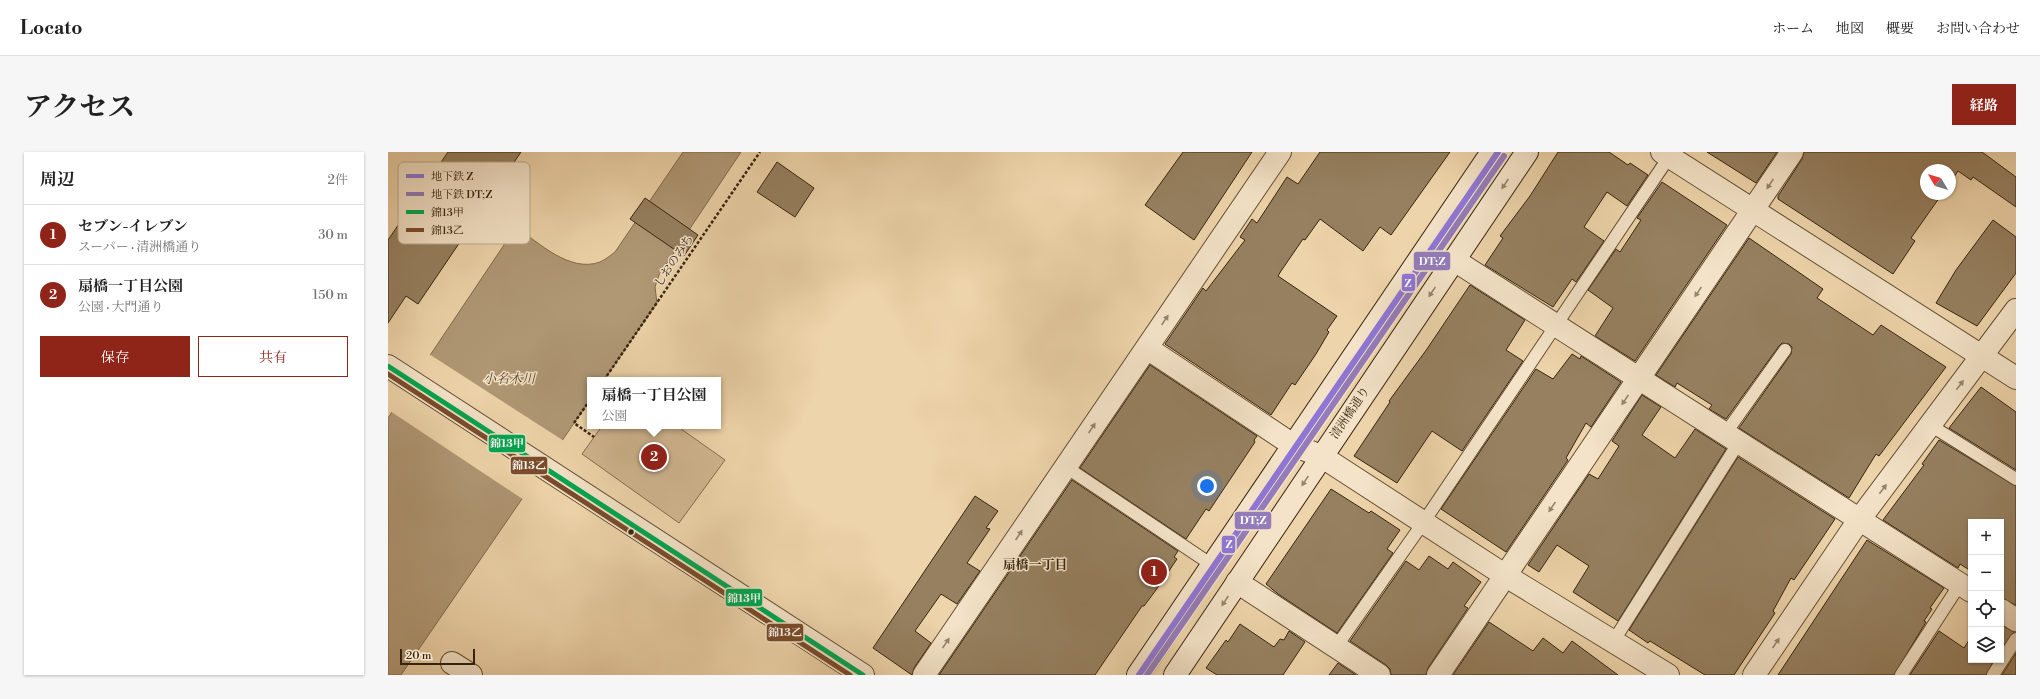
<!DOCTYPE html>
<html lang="ja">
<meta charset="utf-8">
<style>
:root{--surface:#fff;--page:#f6f6f6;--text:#222;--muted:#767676;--line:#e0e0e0;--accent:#8f2418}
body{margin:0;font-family:"Libre Bodoni","Noto Serif JP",serif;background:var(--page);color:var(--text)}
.controls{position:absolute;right:12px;bottom:12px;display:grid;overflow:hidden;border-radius:0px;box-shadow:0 1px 3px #0004}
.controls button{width:36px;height:36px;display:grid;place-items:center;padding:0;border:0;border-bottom:1px solid var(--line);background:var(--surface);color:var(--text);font:20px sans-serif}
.compass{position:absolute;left:1532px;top:12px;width:36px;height:36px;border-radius:50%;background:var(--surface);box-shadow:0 1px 3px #0004;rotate:308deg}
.scale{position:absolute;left:12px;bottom:10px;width:75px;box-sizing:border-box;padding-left:4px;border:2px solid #37240f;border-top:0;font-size:11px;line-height:14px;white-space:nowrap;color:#37240f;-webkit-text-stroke:3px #f4e3c8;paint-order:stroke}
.you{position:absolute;left:819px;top:334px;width:14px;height:14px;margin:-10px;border:3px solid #fff;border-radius:50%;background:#1a73e8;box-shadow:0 0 0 6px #1a73e833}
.badge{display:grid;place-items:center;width:26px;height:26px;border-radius:50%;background:var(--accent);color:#fff;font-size:13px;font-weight:700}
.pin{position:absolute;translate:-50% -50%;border:2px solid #fff;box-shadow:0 1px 4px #0006}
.popup{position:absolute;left:199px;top:225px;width:134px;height:52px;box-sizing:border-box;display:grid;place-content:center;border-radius:0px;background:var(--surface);filter:drop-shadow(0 1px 3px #0005);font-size:13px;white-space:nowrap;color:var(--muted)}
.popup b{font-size:15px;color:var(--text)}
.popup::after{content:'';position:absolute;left:50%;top:100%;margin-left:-8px;border:8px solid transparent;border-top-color:var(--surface)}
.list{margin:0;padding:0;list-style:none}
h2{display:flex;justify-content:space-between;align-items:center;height:52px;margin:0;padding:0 16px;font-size:17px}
h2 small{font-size:13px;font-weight:400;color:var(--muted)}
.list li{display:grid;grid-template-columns:26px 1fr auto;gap:12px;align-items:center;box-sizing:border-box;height:60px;padding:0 16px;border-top:1px solid var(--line)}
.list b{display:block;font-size:15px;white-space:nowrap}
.list p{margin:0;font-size:13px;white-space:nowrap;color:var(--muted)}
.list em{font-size:13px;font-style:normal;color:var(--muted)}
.actions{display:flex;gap:8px;padding:12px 16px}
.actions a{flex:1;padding:9px 0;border:1px solid var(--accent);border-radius:0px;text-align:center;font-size:14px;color:var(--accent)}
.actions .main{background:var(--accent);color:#fff}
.icon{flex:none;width:22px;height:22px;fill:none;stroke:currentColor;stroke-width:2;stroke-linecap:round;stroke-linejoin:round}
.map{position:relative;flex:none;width:1628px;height:523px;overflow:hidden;border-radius:0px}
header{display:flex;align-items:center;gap:24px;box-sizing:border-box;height:56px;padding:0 20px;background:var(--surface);border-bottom:1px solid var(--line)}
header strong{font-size:19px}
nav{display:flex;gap:22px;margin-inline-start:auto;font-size:14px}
.intro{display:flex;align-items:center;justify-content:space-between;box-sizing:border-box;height:96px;padding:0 24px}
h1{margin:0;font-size:28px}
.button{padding:10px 18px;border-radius:0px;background:var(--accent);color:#fff;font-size:14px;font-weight:700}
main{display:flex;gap:24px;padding:0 24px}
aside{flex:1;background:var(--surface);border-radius:0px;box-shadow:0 1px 3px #0004}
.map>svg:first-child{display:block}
</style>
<header>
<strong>Locato</strong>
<nav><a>ホーム</a><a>地図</a><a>概要</a><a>お問い合わせ</a></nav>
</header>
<div class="intro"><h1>アクセス</h1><a class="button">経路</a></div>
<main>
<aside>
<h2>周辺<small>2件</small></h2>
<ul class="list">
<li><span class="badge">1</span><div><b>セブン-イレブン</b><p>スーパー · 清洲橋通り</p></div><em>30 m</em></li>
<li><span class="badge">2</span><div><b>扇橋一丁目公園</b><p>公園 · 大門通り</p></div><em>150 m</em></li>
</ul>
<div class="actions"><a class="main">保存</a><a>共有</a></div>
</aside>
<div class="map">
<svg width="1628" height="523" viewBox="0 0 1628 523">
<rect width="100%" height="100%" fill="#eed4aa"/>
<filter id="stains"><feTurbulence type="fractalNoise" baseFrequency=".005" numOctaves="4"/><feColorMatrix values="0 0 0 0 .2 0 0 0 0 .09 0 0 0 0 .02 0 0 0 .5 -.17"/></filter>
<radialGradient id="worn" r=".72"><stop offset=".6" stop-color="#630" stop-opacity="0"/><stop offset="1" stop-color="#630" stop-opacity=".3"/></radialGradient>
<path fill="#cfb690" stroke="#836d50" d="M 214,274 L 289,274 L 337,308 L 291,371 L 194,302 Z"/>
<path fill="#b09875" stroke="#806a4c" d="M 295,0 L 353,0 L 271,123 L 267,135 L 269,151 L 216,228 L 202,228 L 202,248 L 13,523 L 0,523 L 0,266 L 128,75 C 151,91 182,121 212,110 C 217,108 223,103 227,100 Z"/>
<path fill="#eed4aa" d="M 41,202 L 176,289 L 136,348 L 2,259 Z"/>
<path fill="#968060" stroke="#37240f" d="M 60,0 L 133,0 L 30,152 L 18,144 L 0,171 L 0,88 Z
M 795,0 L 864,0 L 806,88 L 757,53 Z
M 932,0 L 1062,0 L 1003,83 L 992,75 L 975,99 L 932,67 L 917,88 L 915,87 L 893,119 L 890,124 L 949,164 L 939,178 L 941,180 L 928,202 L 907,233 L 904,231 L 883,263 L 777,192 L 815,136 L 818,139 L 857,88 L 852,85 L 864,67 L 869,71 L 899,25 L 910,32 Z
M 1170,0 L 1221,0 L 1240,13 L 1242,11 L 1260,23 L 1239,54 L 1219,40 L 1196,75 L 1216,89 L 1188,130 L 1184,127 L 1165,155 L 1097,113 L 1115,86 L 1112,84 L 1142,44 Z
M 1319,0 L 1389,0 L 1368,31 Z
M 1416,0 L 1594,0 L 1628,25 L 1628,55 L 1585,25 L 1583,28 L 1570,19 L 1562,31 L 1562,18 L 1538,18 L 1538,42 L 1554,42 L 1523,86 L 1527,89 L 1505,122 L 1390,47 L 1390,44 L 1414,7 Z
M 389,10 L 426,36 L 407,65 L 369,40 Z
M 1274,30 L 1339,73 L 1247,209 L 1207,184 L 1225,156 L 1200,138 L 1228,97 L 1232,100 L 1253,68 L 1249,66 Z
M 257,46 L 310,83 L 296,104 L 242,67 Z
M 1605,68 L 1628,85 L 1628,121 L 1589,174 L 1548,151 L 1568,118 Z
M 1361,86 L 1435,137 L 1429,146 L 1485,183 L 1493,173 L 1558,215 L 1491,304 L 1488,302 L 1461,346 L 1351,276 L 1403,202 L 1404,195 L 1401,192 L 1394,191 L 1391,194 L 1338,267 L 1321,257 L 1324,253 L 1289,231 L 1287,235 L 1268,223 Z
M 1082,133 L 1137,168 L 1118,198 L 1135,209 L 1074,299 L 1044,279 L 1009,331 L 966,304 L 1002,250 L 1001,249 L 1039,197 Z
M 1184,202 L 1192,207 L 1193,204 L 1233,230 L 1203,275 L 1198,271 L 1178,306 L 1180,308 L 1118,400 L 1053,357 L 1148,217 L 1165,227 Z
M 762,213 L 869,284 L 866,288 L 867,290 L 821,359 L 818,357 L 798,387 L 692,316 Z
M 1593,235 L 1628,260 L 1628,318 L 1561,276 Z
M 1254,243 L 1273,255 L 1254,283 L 1287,306 L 1307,277 L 1338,297 L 1230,469 L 1185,440 L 1201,414 L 1169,393 L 1151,420 L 1140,413 L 1201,322 L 1210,327 L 1231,294 L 1224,289 Z
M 1551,288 L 1628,334 L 1628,453 L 1613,446 L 1613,370 L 1583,370 L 1583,419 L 1572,412 L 1570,416 L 1495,368 L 1536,313 L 1534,312 Z
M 1350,305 L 1447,367 L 1406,428 L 1403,426 L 1385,459 L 1387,461 L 1346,523 L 1317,523 L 1262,489 L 1260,491 L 1241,478 Z
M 684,328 L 790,399 L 786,405 L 789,407 L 768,438 L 756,454 L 754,454 L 707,523 L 551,523 Z
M 943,337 L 981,361 L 983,359 L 1012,378 L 999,397 L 1005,401 L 949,481 L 890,442 L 878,432 Z
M 587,344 L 610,359 L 598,376 L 602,377 L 579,411 L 592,419 L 569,452 L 553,442 L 527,479 L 543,491 L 526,516 L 524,523 L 485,496 Z
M 1479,388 L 1556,436 L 1542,456 L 1544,457 L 1536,469 L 1538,470 L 1506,523 L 1390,523 Z
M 1041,404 L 1060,417 L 1065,410 L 1093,430 L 1076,454 L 1080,456 L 1040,516 L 1038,523 L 1003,523 L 1002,517 L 998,513 L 962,489 L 1018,409 L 1031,418 Z
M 1101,470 L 1145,499 L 1155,486 L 1175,501 L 1184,489 L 1230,523 L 1065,523 Z
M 852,472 L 886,495 L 892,487 L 896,488 L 901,479 L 917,490 L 895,523 L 829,523 L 818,516 L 838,488 L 840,490 Z
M 1613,473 L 1626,480 L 1613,497 Z
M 1551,479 L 1576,496 L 1583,485 L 1583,508 L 1606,508 L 1598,523 L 1522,523 Z
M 1628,501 L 1628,523 L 1614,523 Z
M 950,511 L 968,523 L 941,523 Z"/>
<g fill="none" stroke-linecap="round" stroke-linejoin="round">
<defs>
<path id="service" d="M 1542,273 L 1628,327
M 1337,282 L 1397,198
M 678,315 L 824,413
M 1225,490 L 1351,290
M 948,495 L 1035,371 L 1281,5
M 1513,523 L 1572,432
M 1605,523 L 1628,487"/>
<path id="minor" d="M 1066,108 L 1583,439
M 759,196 L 905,293
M 849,430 L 991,523
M 1613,458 L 1628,468
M 64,511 L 83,523
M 536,523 L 892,0
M 1050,523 L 1404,0
M 1366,523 L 1471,368 L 1628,158"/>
<path id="tertiary" d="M 1274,0 L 1628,226
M 0,214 L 475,523
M 905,293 L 933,304 L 1118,424 L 1280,523"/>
<path id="secondary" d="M 750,523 L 1104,0
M 787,523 L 1139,0"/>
</defs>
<use href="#service" stroke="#655036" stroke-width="14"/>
<use href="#minor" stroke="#655036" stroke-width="24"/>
<use href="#tertiary" stroke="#655036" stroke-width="24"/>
<use href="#secondary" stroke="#37240f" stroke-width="24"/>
<path stroke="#37240f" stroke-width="2.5" stroke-dasharray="3 2" stroke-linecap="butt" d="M 216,228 L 372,0
M 202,248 L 186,271 L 206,285"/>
<use href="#service" stroke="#f4e3c8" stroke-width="12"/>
<use href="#minor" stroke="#f4e3c8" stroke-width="22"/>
<use href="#tertiary" stroke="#f4e3c8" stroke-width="22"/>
<use href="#secondary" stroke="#f4e3c8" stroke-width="22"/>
<defs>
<path id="bus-1" d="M 0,214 L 475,523"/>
<path id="bus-2" d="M 0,222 L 462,523"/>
</defs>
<use href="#bus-1" stroke="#f4e3c8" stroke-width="8"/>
<use href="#bus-2" stroke="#f4e3c8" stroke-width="8"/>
<use href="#bus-1" stroke="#00a651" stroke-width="5"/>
<use href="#bus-2" stroke="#7a4b2a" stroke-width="5"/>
<defs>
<path id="metro-1" d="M 751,523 L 1110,0"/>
<path id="metro-2" d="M 759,523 L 1116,4"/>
</defs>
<use href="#metro-1" stroke="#f4e3c8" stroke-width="9"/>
<use href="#metro-2" stroke="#f4e3c8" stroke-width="9"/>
<use href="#metro-1" stroke="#8f76d6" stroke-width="6"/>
<use href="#metro-2" stroke="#937cb9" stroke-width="6"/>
</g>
<defs><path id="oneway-solid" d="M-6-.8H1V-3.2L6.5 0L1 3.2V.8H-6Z"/></defs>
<g fill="#96846c">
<use href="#oneway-solid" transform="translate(1117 32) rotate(124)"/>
<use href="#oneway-solid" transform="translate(1382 32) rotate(124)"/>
<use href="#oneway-solid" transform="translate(1044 140) rotate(124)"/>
<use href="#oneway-solid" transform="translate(1310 140) rotate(124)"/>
<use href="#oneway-solid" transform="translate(777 168) rotate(-56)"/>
<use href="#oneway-solid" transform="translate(1572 233) rotate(-53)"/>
<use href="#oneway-solid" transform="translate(1237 248) rotate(124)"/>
<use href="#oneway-solid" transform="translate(704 276) rotate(-56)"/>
<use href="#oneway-solid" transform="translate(917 329) rotate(124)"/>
<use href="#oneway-solid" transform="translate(1495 337) rotate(-53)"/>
<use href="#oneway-solid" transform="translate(1164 355) rotate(124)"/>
<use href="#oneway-solid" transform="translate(631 383) rotate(-56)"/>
<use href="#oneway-solid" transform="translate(837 449) rotate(124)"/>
<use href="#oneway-solid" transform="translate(558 491) rotate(-56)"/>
<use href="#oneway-solid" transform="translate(1388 491) rotate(-56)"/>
</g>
<circle fill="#37240f" stroke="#f4e3c8" stroke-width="1.5" cx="243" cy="380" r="3.5"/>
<g text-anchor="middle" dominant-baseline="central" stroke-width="3" stroke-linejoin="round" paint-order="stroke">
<g font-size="12" fill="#37240f" stroke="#f4e3c8">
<text transform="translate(286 109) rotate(-56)">しおのみち</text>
<text transform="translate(962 261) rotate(-56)">清洲橋通り</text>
</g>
<g font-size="13" font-style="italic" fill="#5b472e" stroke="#f4e3c8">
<text x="121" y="227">小名木川</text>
</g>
<g font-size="13" font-weight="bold" fill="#37240f" stroke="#f4e3c8">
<text x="647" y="413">扇橋一丁目</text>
</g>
</g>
<rect x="10" y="10" width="132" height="82" rx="6" fill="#f4e3c8" stroke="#bbaa90" stroke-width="1"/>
<rect x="18" y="22" width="18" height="4" fill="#8f76d6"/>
<rect x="18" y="40" width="18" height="4" fill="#937cb9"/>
<rect x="18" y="58" width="18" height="4" fill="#00a651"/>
<rect x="18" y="76" width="18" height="4" fill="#7a4b2a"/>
<g font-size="11" fill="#37240f">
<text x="43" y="28">地下鉄 Z</text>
<text x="43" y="46">地下鉄 DT;Z</text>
<text x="43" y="64">錦13甲</text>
<text x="43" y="82">錦13乙</text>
</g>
<g stroke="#f4e3c8" stroke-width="1.5">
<rect x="1025" y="99" width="38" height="20" rx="4" fill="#937cb9"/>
<rect x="1013" y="121" width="15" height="19" rx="4" fill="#8f76d6"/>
<rect x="100" y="282" width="38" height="19" rx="4" fill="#00a651"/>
<rect x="122" y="304" width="38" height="19" rx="4" fill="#7a4b2a"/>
<rect x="846" y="359" width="38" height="19" rx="4" fill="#937cb9"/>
<rect x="833" y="383" width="15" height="19" rx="4" fill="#8f76d6"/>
<rect x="337" y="436" width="38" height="19" rx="4" fill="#00a651"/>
<rect x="378" y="471" width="38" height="19" rx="4" fill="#7a4b2a"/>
</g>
<g font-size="11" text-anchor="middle" font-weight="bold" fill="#fff">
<text x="1044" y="113">DT;Z</text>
<text x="1020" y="135">Z</text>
<text x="119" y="295">錦13甲</text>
<text x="141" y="317">錦13乙</text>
<text x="865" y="372">DT;Z</text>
<text x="841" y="396">Z</text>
<text x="356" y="450">錦13甲</text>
<text x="397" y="484">錦13乙</text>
</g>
<rect width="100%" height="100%" filter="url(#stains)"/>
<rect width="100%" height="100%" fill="url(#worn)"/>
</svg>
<div class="controls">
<button>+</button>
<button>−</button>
<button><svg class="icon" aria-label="locate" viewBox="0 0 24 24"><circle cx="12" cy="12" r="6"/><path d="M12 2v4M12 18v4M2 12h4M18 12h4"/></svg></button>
<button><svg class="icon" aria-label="layers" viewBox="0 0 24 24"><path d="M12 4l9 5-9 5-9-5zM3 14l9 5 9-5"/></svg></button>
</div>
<svg class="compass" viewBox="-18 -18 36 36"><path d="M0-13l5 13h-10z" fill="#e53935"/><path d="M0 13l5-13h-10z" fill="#767676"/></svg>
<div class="scale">20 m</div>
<div class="you"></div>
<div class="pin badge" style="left:766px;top:420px">1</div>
<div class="pin badge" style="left:266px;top:305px">2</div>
<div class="popup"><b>扇橋一丁目公園</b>公園</div>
</div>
</main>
